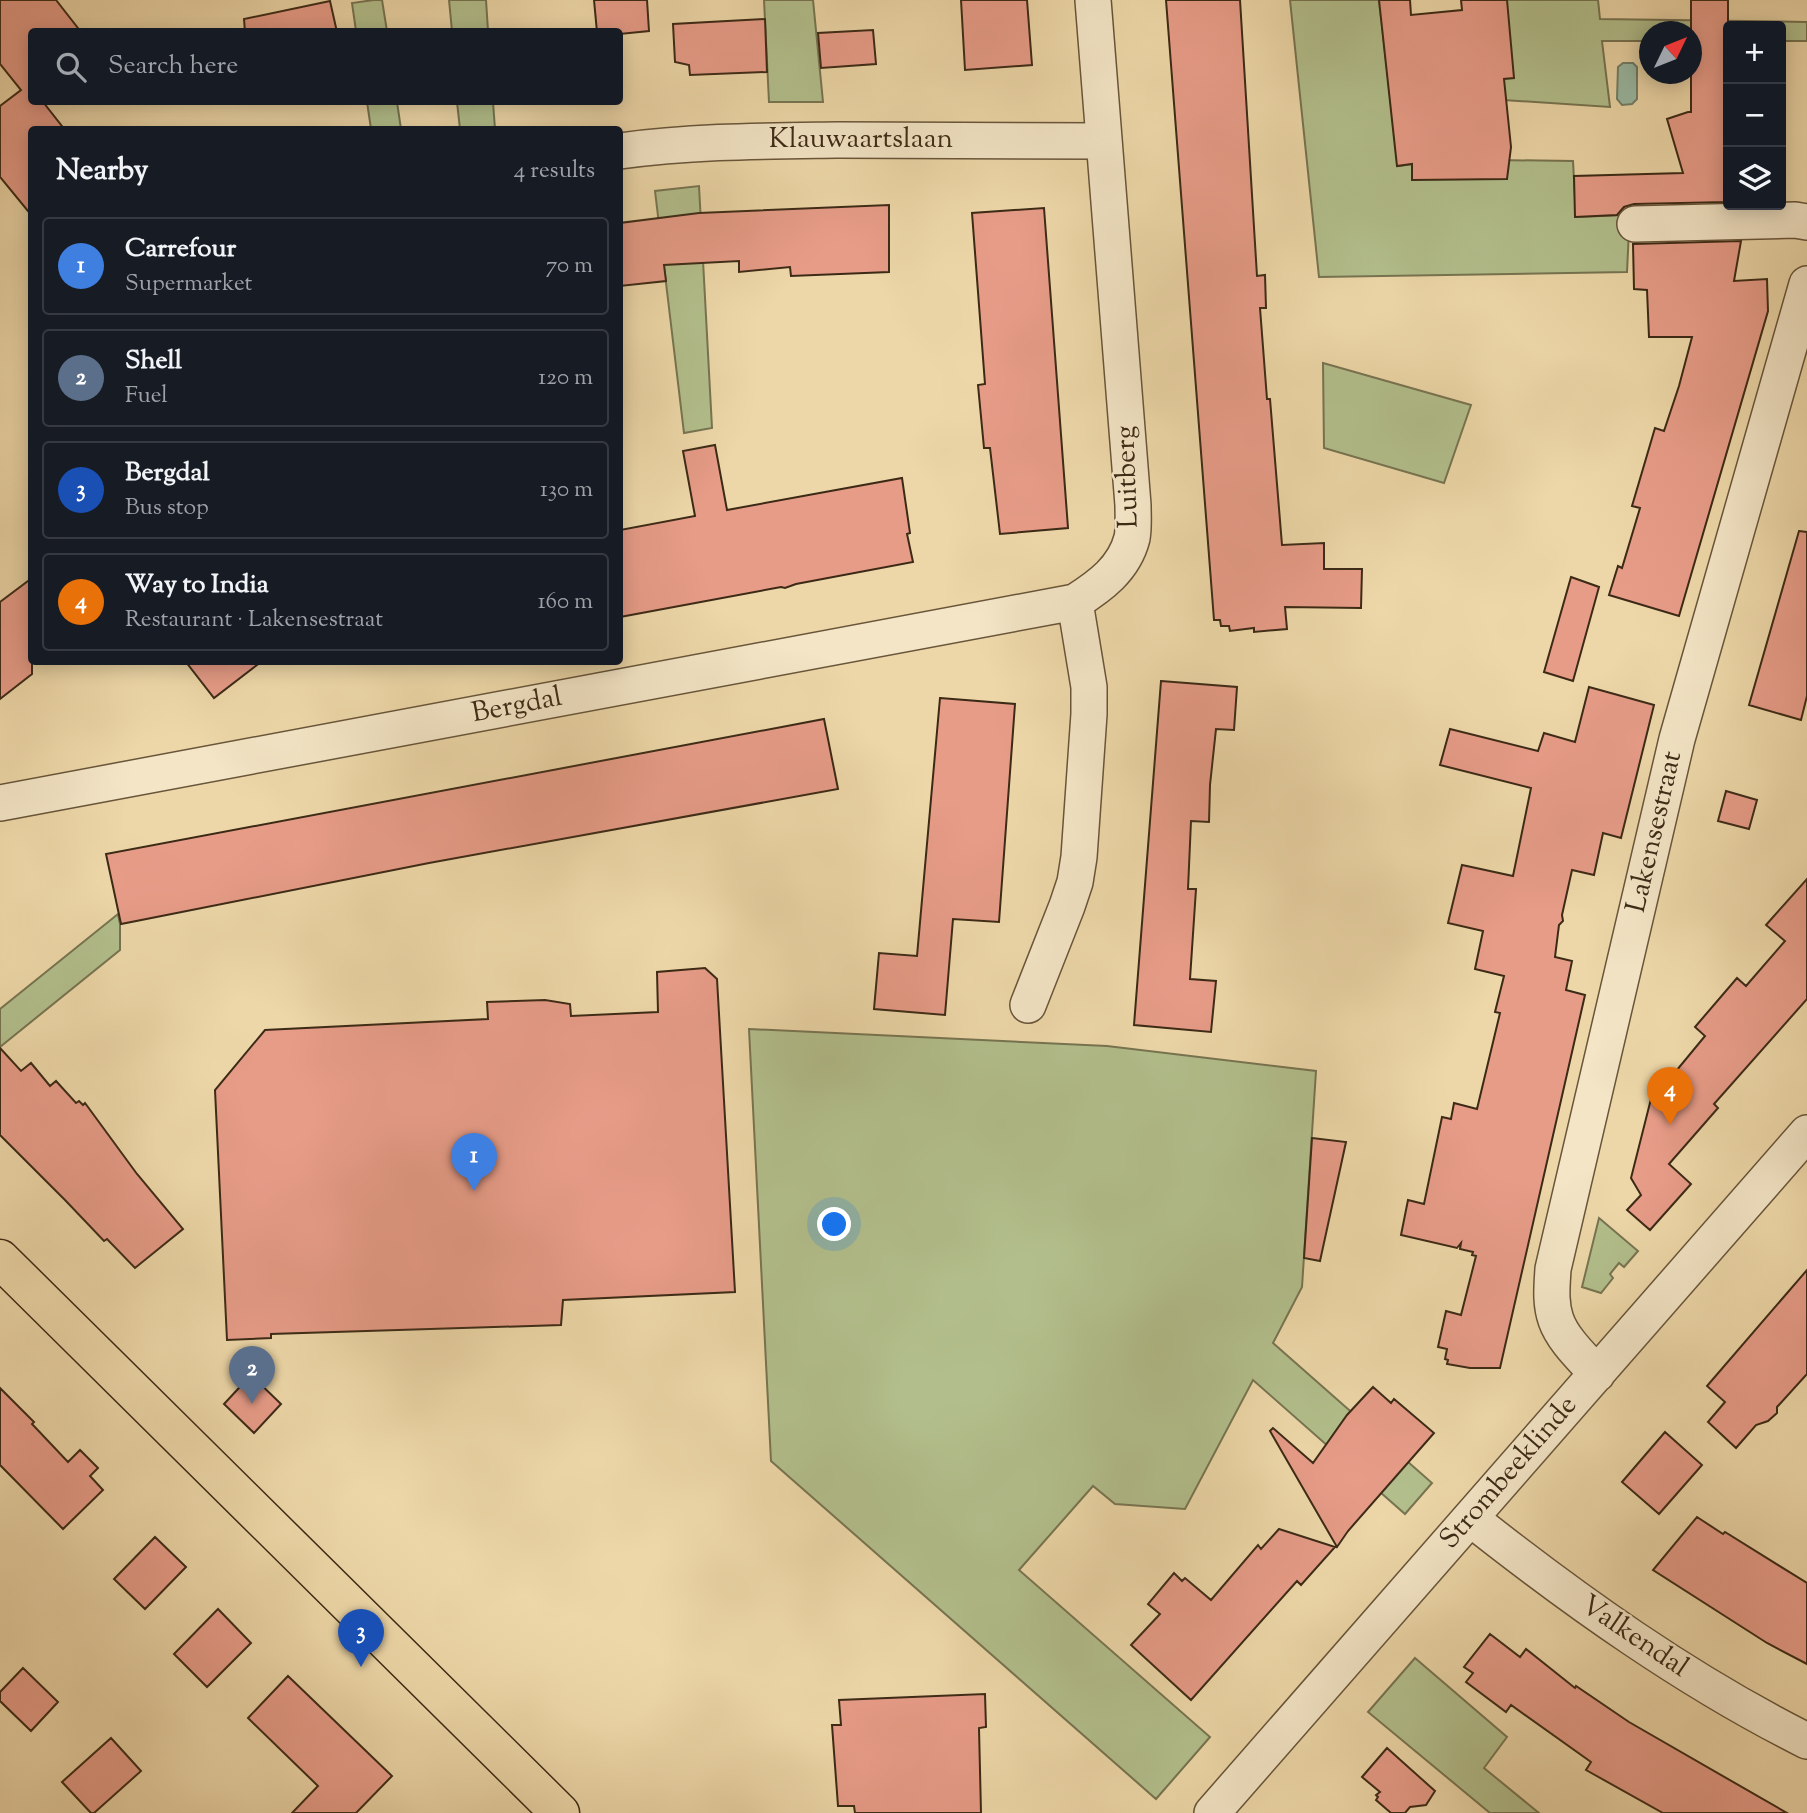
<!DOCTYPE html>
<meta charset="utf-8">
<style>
:root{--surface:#171b24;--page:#20242c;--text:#f1f3f6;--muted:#9ea1a6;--line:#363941;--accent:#c59692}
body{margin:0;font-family:"Sorts Mill Goudy",serif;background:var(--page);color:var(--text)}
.controls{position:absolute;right:21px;top:21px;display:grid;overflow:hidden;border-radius:7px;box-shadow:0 4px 18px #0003}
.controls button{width:63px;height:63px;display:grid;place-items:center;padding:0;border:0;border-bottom:2px solid var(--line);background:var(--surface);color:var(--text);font:35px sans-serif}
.compass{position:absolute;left:1639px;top:21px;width:63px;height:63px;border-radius:50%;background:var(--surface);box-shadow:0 4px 18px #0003;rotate:47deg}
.you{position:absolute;left:835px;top:1225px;width:24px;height:24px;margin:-18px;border:5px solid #fff;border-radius:50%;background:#1a73e8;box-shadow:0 0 0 10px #1a73e833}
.badge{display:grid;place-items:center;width:46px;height:46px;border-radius:50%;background:var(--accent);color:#fff;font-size:23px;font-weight:700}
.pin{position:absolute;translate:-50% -58px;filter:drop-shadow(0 2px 4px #0008)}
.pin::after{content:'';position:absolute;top:37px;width:24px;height:21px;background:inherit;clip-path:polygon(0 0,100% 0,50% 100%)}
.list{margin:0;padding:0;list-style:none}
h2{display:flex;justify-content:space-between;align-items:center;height:91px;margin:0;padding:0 28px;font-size:30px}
h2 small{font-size:23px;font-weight:400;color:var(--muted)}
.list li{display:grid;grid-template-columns:46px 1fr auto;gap:21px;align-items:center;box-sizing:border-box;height:98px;margin:0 14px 14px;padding:0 14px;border:2px solid var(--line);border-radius:7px}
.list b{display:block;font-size:26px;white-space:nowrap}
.list p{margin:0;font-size:23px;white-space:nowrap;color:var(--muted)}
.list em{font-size:23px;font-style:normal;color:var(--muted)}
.icon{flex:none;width:38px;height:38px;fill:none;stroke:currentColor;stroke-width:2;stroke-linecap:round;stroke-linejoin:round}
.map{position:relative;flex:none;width:1807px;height:1813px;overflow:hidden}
.search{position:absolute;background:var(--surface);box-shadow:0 4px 18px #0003;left:28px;top:28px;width:595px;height:77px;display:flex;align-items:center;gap:18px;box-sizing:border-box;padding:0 24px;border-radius:7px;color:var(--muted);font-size:26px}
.panel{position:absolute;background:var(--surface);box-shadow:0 4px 18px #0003;left:28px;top:126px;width:595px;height:539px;border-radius:7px}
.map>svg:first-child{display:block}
</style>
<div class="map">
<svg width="1807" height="1813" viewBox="0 0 1807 1813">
<rect width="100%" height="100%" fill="#edd7a8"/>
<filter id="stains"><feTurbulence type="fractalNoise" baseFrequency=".00286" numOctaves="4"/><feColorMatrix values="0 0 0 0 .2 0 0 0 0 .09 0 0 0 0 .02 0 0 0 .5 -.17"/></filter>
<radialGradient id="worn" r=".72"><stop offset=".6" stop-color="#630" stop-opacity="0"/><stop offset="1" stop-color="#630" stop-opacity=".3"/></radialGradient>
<path fill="#b2bf8c" stroke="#777451" stroke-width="2" d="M 374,0 L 382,0 L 387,31 L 356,31 L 352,3 Z
M 449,0 L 486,0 L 488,31 L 452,31 Z
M 764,0 L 813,0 L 823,102 L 769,102 Z
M 1290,0 L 1379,0 L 1398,166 L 1412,164 L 1412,179 L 1446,179 L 1482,164 L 1483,179 L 1496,179 L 1496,160 L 1573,161 L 1576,217 L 1627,215 L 1629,230 L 1627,272 L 1319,277 Z
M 1476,0 L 1598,0 L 1600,19 L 1807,22 L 1807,41 L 1781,41 L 1781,26 L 1728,26 L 1728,41 L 1692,41 L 1692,32 L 1650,32 L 1649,41 L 1602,41 L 1610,107 L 1488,99 Z
M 367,102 L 397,102 L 401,129 L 371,129 Z
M 457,102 L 493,102 L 495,129 L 460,129 Z
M 699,186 L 712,428 L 684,433 L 655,191 Z
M 1323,363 L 1471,405 L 1444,483 L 1324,448 Z
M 118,914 L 120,924 L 120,950 L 0,1047 L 0,1009 Z
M 749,1029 L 1107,1046 L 1316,1071 L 1302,1287 L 1273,1343 L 1432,1483 L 1405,1514 L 1253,1380 L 1185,1509 L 1115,1504 L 1093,1486 L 1019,1570 L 1210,1737 L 1156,1799 L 771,1461 Z
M 1599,1218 L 1638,1251 L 1624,1267 L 1619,1263 L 1610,1274 L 1613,1278 L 1601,1293 L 1582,1287 Z
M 1415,1658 L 1507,1737 L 1484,1768 L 1539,1813 L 1490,1813 L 1368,1712 Z"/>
<path fill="#9abaa4" stroke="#74806b" stroke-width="2" d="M 1623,63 L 1633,63 L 1637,67 L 1637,99 L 1632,104 L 1622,105 L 1617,99 L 1618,67 Z"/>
<path fill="#e79c88" stroke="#3c2a16" stroke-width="2" d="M 0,0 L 56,0 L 81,32 L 32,32 L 32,102 L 43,102 L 65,130 L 32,130 L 32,216 L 0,177 L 0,106 L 21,90 L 0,64 Z
M 594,0 L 647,0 L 649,31 L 620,34 L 620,32 L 597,32 Z
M 961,0 L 1027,0 L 1032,65 L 965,70 Z
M 1166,0 L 1240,0 L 1257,276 L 1265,275 L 1266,308 L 1260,308 L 1267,399 L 1270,399 L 1282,545 L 1324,543 L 1324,569 L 1362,569 L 1361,608 L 1285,607 L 1287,629 L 1254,632 L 1254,628 L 1230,631 L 1229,626 L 1221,626 L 1220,620 L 1214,620 Z
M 1379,0 L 1410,0 L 1411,15 L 1462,10 L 1461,0 L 1507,0 L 1514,78 L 1504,79 L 1511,147 L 1507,179 L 1412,180 L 1412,164 L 1397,166 Z
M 1691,0 L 1728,0 L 1728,202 L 1634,204 L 1624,207 L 1617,215 L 1575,217 L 1574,176 L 1683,173 L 1667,119 L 1688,112 L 1691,112 Z
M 330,1 L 337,32 L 245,32 L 244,19 Z
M 765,19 L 767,72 L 690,75 L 689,65 L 675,62 L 673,24 Z
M 873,30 L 876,64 L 821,68 L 818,33 Z
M 889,205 L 889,272 L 791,276 L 790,267 L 739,272 L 739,261 L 664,265 L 666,281 L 620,286 L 620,223 L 699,213 Z
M 1044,208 L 1068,528 L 1000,534 L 990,448 L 984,448 L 978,385 L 985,384 L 972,213 Z
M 1741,241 L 1734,281 L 1767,279 L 1768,311 L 1679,616 L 1609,595 L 1618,566 L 1622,568 L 1640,508 L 1632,506 L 1655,428 L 1664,431 L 1679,386 L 1692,337 L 1649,337 L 1647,290 L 1634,289 L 1633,244 Z
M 715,445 L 727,510 L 902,478 L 910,533 L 907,534 L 913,562 L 796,584 L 785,588 L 781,587 L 620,617 L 620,530 L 695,516 L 683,451 Z
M 1799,531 L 1807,532 L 1807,696 L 1801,720 L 1749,705 Z
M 1571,577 L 1599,587 L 1573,681 L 1544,672 Z
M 32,578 L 32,674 L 0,699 L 0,602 Z
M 186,662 L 261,662 L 214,698 Z
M 1161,681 L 1237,687 L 1234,730 L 1216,729 L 1210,785 L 1209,822 L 1191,821 L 1188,889 L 1196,889 L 1190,979 L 1216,981 L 1211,1032 L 1134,1025 Z
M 1589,687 L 1654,705 L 1621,838 L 1603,833 L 1594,875 L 1572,870 L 1562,915 L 1563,921 L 1559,925 L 1555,957 L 1572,961 L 1566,990 L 1585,995 L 1500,1368 L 1470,1368 L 1447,1364 L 1448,1360 L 1445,1359 L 1447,1349 L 1438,1347 L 1446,1311 L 1461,1315 L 1476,1256 L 1472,1255 L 1473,1252 L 1460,1249 L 1461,1243 L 1457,1248 L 1401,1235 L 1408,1200 L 1424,1204 L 1442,1117 L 1451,1119 L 1454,1103 L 1477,1109 L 1500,1013 L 1495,1012 L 1504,976 L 1475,969 L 1483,931 L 1448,923 L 1462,865 L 1513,876 L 1531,788 L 1440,765 L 1450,729 L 1538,751 L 1544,733 L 1575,742 Z
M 940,698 L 1015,704 L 999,922 L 953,919 L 945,1015 L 874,1009 L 879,953 L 917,956 Z
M 824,719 L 838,789 L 429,863 L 121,924 L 106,854 Z
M 1726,791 L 1757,800 L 1749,829 L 1718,821 Z
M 1807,879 L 1807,999 L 1714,1104 L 1718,1108 L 1669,1164 L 1691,1184 L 1650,1230 L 1627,1210 L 1641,1195 L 1631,1178 L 1655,1083 L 1666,1070 L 1672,1076 L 1705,1036 L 1695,1027 L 1737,978 L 1746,986 L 1785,941 L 1766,925 Z
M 705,968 L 717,979 L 735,1292 L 563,1300 L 561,1325 L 271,1334 L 271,1338 L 227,1340 L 215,1090 L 265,1030 L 488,1019 L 487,1002 L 545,1000 L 570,1004 L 571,1016 L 658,1012 L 657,972 Z
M 0,1048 L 21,1071 L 31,1063 L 50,1086 L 56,1081 L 76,1103 L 79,1101 L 83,1105 L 85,1103 L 137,1174 L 183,1229 L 135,1268 L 107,1239 L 104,1241 L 65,1200 L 0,1135 Z
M 1312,1138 L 1346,1142 L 1320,1261 L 1304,1258 Z
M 1807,1270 L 1807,1374 L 1777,1407 L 1777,1413 L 1768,1421 L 1756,1425 L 1736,1448 L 1708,1422 L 1725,1402 L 1707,1386 Z
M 251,1375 L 281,1404 L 254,1433 L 224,1404 Z
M 1373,1387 L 1391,1403 L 1394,1399 L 1434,1433 L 1348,1531 L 1337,1547 L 1270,1431 L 1273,1428 L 1313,1463 L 1347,1415 Z
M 0,1388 L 34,1422 L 32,1424 L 68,1462 L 80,1450 L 98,1468 L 90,1476 L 103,1490 L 63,1529 L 0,1465 Z
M 1665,1432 L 1702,1465 L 1659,1514 L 1622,1482 Z
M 1697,1517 L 1723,1534 L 1725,1532 L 1807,1583 L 1807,1664 L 1767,1643 L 1653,1570 Z
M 1279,1529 L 1335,1547 L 1301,1585 L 1297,1581 L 1191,1700 L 1131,1645 L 1160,1614 L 1148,1604 L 1174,1573 L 1182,1581 L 1185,1578 L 1211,1600 L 1258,1545 L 1261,1549 Z
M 155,1537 L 186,1567 L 145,1609 L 114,1579 Z
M 218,1609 L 251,1643 L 207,1687 L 174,1654 Z
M 1490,1634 L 1520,1657 L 1526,1649 L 1575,1688 L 1576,1686 L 1629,1722 L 1787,1813 L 1663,1813 L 1586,1770 L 1591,1762 L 1511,1705 L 1506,1712 L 1466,1682 L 1473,1673 L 1464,1667 Z
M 23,1668 L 58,1702 L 31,1731 L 0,1701 L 0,1692 Z
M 288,1676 L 392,1776 L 356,1813 L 292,1813 L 318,1786 L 248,1718 Z
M 985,1694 L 986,1727 L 979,1728 L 981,1813 L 855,1813 L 854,1806 L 838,1806 L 832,1725 L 841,1725 L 839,1700 Z
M 111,1738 L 141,1771 L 94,1813 L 91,1813 L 62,1782 Z
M 1387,1748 L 1435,1791 L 1426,1805 L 1410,1807 L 1405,1813 L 1391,1813 L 1376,1800 L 1378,1797 L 1376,1795 L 1380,1792 L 1362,1777 Z"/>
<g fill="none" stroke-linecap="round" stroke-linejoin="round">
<defs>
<path id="minor" d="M 620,151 C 692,141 764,141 837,140 C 926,140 1015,140 1104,141
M 1635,224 L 1795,220 L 1807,222
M 0,803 L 1075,602
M 1028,1005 L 1067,906 L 1075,882 L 1079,857 L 1089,714 L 1089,687 L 1075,602 C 1100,586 1124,569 1132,538 C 1134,528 1133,516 1133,505 L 1093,0
M 1597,1374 C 1583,1358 1563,1340 1556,1320 C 1550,1303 1552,1286 1553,1269 L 1677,739 L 1807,284
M 1470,1518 C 1575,1601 1687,1681 1807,1741
M 1212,1813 L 1807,1133"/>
<path id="major" d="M 0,1259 L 560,1813"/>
</defs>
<use href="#minor" stroke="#68553a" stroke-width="38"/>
<use href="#major" stroke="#3c2a16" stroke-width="41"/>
<use href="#minor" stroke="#f3e5c6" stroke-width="35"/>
<use href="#major" stroke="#edd7a8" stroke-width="38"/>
</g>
<g text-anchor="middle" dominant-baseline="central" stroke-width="5" stroke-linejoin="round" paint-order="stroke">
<g font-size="28" fill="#3c2a16" stroke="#f3e5c6">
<text x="861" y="140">Klauwaartslaan</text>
<text transform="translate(1128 477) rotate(-92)">Luitberg</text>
<text transform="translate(517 706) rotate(-11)">Bergdal</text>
<text transform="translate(1655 832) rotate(-77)">Lakensestraat</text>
<text transform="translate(1509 1473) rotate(-49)">Strombeeklinde</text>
<text transform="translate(1634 1637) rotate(34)">Valkendal</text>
</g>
</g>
<rect width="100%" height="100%" filter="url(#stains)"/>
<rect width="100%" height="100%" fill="url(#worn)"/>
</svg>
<div class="controls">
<button>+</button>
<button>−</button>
<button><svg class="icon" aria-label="layers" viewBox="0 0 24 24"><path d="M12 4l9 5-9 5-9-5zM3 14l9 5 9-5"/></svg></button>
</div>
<svg class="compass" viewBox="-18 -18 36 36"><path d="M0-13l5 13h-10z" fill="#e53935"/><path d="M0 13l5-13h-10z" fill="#9ea1a6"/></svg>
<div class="you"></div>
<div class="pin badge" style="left:474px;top:1191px;background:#3f7fe0">1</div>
<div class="pin badge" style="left:252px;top:1404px;background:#5c6f8a">2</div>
<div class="pin badge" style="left:361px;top:1667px;background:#1a4fb4">3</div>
<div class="pin badge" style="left:1670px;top:1125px;background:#e8710a">4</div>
<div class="search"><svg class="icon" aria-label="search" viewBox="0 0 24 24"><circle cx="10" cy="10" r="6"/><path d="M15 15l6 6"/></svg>Search here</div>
<section class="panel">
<h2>Nearby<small>4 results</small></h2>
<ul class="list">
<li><span class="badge" style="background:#3f7fe0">1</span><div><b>Carrefour</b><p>Supermarket</p></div><em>70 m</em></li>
<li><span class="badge" style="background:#5c6f8a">2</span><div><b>Shell</b><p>Fuel</p></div><em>120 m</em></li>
<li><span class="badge" style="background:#1a4fb4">3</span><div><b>Bergdal</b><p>Bus stop</p></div><em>130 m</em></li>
<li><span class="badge" style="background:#e8710a">4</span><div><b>Way to India</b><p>Restaurant · Lakensestraat</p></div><em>160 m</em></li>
</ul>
</section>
</div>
